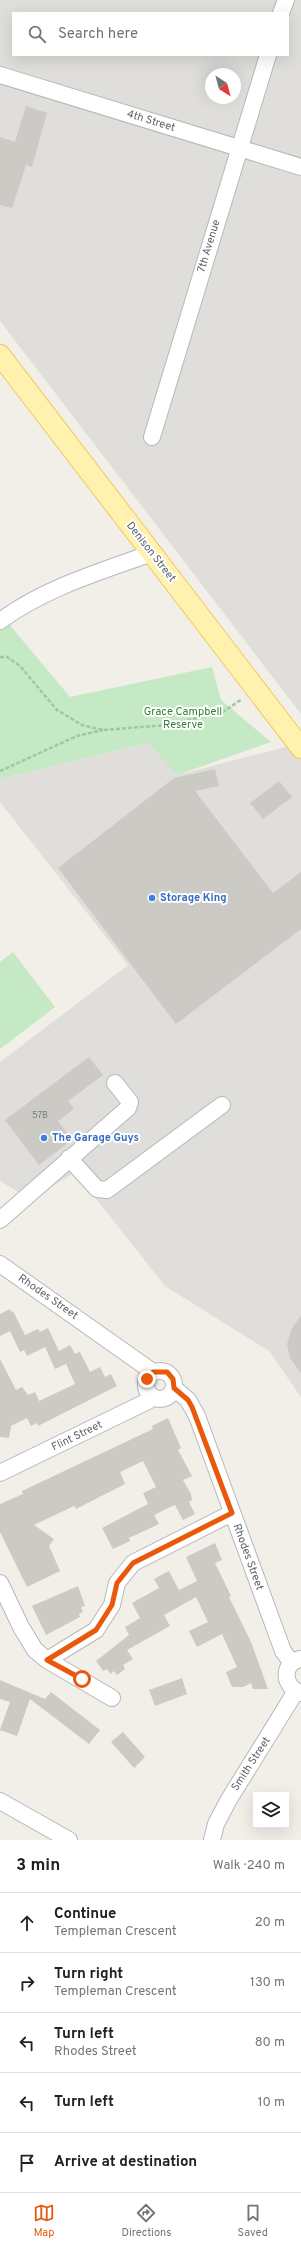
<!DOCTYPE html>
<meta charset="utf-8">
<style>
:root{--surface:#fff;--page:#f2f2f2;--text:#202124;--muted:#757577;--line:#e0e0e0;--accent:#ea580c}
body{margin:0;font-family:Overpass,sans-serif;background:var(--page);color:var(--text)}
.controls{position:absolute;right:12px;bottom:12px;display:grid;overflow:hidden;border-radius:0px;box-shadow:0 4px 16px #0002}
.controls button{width:36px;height:36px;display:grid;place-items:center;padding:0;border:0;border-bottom:1px solid var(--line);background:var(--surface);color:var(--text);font:20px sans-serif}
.compass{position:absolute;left:205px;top:68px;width:36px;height:36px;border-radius:50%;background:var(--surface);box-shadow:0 4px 16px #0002;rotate:144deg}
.stop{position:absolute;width:12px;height:12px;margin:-9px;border:3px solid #ea580c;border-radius:50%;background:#fff}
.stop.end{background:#ea580c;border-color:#fff;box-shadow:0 1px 4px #0008}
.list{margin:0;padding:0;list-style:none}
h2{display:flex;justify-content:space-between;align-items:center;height:52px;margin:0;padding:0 16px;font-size:17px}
h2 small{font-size:13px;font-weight:400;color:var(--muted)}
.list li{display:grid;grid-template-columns:26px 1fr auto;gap:12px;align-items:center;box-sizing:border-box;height:60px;padding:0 16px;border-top:1px solid var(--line)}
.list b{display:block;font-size:15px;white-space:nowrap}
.list p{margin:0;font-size:13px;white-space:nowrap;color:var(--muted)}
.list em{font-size:13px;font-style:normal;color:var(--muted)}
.icon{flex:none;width:22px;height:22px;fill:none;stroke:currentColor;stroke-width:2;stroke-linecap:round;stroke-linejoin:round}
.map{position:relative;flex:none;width:301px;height:1840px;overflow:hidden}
.search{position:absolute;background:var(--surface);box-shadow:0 4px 16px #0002;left:12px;right:12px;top:12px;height:44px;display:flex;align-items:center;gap:10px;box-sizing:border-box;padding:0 14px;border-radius:0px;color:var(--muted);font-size:15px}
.sheet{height:352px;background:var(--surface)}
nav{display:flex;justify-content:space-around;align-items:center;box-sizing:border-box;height:56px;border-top:1px solid var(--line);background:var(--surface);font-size:11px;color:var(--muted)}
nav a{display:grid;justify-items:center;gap:2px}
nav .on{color:var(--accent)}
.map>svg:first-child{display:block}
</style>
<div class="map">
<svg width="301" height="1840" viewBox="0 0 301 1840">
<rect width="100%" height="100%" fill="#f1efe8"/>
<path fill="#e0deda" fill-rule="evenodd" d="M 0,0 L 301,0 L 301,714 L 0,321 ZM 13,13 L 288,13 L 288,55 L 13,55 ZM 211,74 L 235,74 L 235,98 L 211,98 Z
M 150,743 L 177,775 L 301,743 L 301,1397 L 269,1351 L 165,1286 L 75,1172 L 31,1200 L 0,1181 L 0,1062 L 128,965 L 0,802 L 0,779 Z"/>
<path fill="#c5e8c5" d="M 4,618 L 70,697 L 212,667 L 221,700 L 271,742 L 177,775 L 149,743 L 0,779 L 0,621 Z
M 13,952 L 55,1007 L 0,1049 L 0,962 Z"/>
<path fill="#cccac5" d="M 26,106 L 47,113 L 32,167 L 26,165 L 12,208 L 0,205 L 0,137 L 15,142 Z
M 215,769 L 219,786 L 195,791 L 273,893 L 301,872 L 301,929 L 176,1024 L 58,868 L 174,778 Z
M 279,781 L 292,797 L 263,819 L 250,803 Z
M 89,1057 L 103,1075 L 68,1101 L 74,1109 L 58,1121 L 72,1140 L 39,1165 L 5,1120 Z
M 10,1309 L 11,1312 L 13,1311 L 25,1335 L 38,1329 L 40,1332 L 48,1328 L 59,1351 L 70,1345 L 75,1354 L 80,1352 L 90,1372 L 100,1367 L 105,1377 L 111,1374 L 117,1386 L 38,1426 L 37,1423 L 31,1426 L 27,1418 L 11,1426 L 9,1438 L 0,1437 L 0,1359 L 16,1390 L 22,1387 L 28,1395 L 35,1392 L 39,1401 L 75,1384 L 66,1364 L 55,1369 L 45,1347 L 27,1356 L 24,1350 L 20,1352 L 10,1331 L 0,1336 L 0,1314 Z
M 301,1316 L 301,1373 L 290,1358 L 287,1344 L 292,1328 Z
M 168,1418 L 181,1448 L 178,1450 L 192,1476 L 183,1480 L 191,1494 L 192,1500 L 189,1502 L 195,1514 L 183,1520 L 175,1505 L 164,1510 L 154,1515 L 159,1524 L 129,1538 L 130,1541 L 113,1549 L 102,1528 L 148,1504 L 143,1493 L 156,1487 L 143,1461 L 120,1472 L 125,1484 L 76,1509 L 74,1506 L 34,1525 L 54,1539 L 49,1546 L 60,1571 L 27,1587 L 0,1532 L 0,1504 L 23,1494 L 22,1491 L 153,1429 L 152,1426 Z
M 215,1543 L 222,1560 L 215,1563 L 231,1596 L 229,1597 L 251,1642 L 268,1689 L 253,1689 L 251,1683 L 243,1687 L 232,1687 L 226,1672 L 237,1667 L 222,1634 L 197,1647 L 189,1631 L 208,1622 L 196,1597 L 164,1615 L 170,1626 L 127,1650 L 133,1659 L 123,1665 L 125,1669 L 117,1675 L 114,1671 L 110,1674 L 107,1669 L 103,1671 L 96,1661 L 129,1635 L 125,1627 L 140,1618 L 132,1603 L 159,1588 L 154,1579 L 169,1571 L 179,1590 L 197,1581 L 186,1557 Z
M 78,1586 L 85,1606 L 81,1607 L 83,1612 L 79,1614 L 80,1617 L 46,1635 L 32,1606 Z
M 182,1678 L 187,1694 L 155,1706 L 149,1690 Z
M 0,1680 L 45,1699 L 51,1692 L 100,1730 L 89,1744 L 30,1699 L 17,1736 L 0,1730 L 10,1702 L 0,1699 Z
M 123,1732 L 145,1757 L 134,1768 L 111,1742 Z"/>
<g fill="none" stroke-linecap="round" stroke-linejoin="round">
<defs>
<path id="minor" d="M 281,13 L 286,0
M 0,75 L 301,167
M 152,437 L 268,55
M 0,621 C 45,588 99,572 152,553
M 69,1158 L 97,1189 L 107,1190 L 222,1105
M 0,1220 L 128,1108 L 130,1102 L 115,1083
M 0,1264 L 153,1372
M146 1385a14 14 0 1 1 28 0a14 14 0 1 1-28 0Z
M 174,1388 L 188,1400 L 197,1416 L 283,1651 L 292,1663
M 0,1473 L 148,1401 L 152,1396
M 0,1583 L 21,1627 L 35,1650 L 47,1660 L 112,1698
M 300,1659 C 281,1664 283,1687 301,1693
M 47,1660 L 96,1630 L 112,1605 L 117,1583 L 133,1563 L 232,1513
M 0,1801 L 69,1840
M 212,1840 L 216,1824 L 228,1801 L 296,1691"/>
<path id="major" d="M 0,355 L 301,748"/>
</defs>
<use href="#minor" stroke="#b5b8bc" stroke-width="18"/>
<use href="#major" stroke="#f2c960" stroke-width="22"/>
<path stroke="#9cc7a9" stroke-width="2.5" stroke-dasharray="4 2" stroke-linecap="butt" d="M 0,657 L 7,657 L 20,666 L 57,710 L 82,725 L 103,730 L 167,725 L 223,712 L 242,699
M 0,771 L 77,736 L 103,730"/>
<use href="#minor" stroke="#fff" stroke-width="16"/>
<use href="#major" stroke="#fff2af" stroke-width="20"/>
</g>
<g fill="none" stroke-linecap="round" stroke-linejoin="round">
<path stroke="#ea580c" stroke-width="5" d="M 82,1679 L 47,1660 L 96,1630 L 112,1605 L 117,1583 L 133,1563 L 232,1513 L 192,1407 L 188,1400 L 174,1388 L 173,1379 L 167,1372 L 153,1372 L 147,1379"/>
</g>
<g fill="#3f7fe0" stroke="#fff" stroke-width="1.5">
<circle cx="152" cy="898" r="4"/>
<circle cx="44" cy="1138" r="4"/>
</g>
<g text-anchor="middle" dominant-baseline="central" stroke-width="4" stroke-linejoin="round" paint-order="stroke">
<g font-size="9" fill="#7a7d7f">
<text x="40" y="1115">57B</text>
</g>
<g font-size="11" fill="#5f6368" stroke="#fff">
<text transform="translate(151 121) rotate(17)">4th Street</text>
<text transform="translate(209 246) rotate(-73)">7th Avenue</text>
<text transform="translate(151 552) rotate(52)">Denison Street</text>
<text transform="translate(48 1297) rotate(35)">Rhodes Street</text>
<text transform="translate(77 1436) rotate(-26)">Flint Street</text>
<text transform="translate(248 1557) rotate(70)">Rhodes Street</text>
<text transform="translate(251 1764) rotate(-57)">Smith Street</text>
</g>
<g font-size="11" fill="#348238" stroke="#fff">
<text x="183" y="712">Grace Campbell<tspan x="183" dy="13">Reserve</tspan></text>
</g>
<g font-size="11" font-weight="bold" fill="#366cbe" stroke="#fff" text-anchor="start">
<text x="160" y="898">Storage King</text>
<text x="52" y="1138">The Garage Guys</text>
</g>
</g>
</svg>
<div class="controls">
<button><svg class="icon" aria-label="layers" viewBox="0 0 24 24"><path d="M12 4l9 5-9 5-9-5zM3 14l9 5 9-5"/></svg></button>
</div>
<svg class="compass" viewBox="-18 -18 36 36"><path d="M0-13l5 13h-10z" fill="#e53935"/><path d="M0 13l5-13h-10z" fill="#757577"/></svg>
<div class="stop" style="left:82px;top:1679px"></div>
<div class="stop end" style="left:147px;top:1379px"></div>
<div class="search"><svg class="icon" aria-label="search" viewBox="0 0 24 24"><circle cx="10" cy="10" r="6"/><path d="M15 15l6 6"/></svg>Search here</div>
</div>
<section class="sheet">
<h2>3 min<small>Walk · 240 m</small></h2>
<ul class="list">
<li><svg class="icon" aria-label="ahead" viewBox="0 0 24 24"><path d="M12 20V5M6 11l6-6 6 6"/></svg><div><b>Continue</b><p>Templeman Crescent</p></div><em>20 m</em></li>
<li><svg class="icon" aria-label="right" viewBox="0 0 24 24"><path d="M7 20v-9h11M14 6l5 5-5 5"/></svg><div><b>Turn right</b><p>Templeman Crescent</p></div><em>130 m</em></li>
<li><svg class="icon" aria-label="left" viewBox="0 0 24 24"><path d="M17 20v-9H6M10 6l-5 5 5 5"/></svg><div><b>Turn left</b><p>Rhodes Street</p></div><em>80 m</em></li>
<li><svg class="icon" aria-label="left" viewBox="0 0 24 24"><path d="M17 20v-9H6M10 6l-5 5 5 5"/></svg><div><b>Turn left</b></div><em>10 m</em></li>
<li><svg class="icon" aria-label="arrive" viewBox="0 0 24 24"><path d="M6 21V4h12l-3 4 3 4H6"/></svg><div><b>Arrive at destination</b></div></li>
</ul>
</section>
<nav>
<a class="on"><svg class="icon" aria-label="map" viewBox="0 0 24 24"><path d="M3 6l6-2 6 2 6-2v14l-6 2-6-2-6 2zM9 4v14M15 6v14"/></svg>Map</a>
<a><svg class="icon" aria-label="directions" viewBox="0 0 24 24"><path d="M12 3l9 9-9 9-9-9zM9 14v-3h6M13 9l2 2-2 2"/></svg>Directions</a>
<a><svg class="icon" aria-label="saved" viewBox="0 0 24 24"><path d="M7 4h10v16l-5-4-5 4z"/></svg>Saved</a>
</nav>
